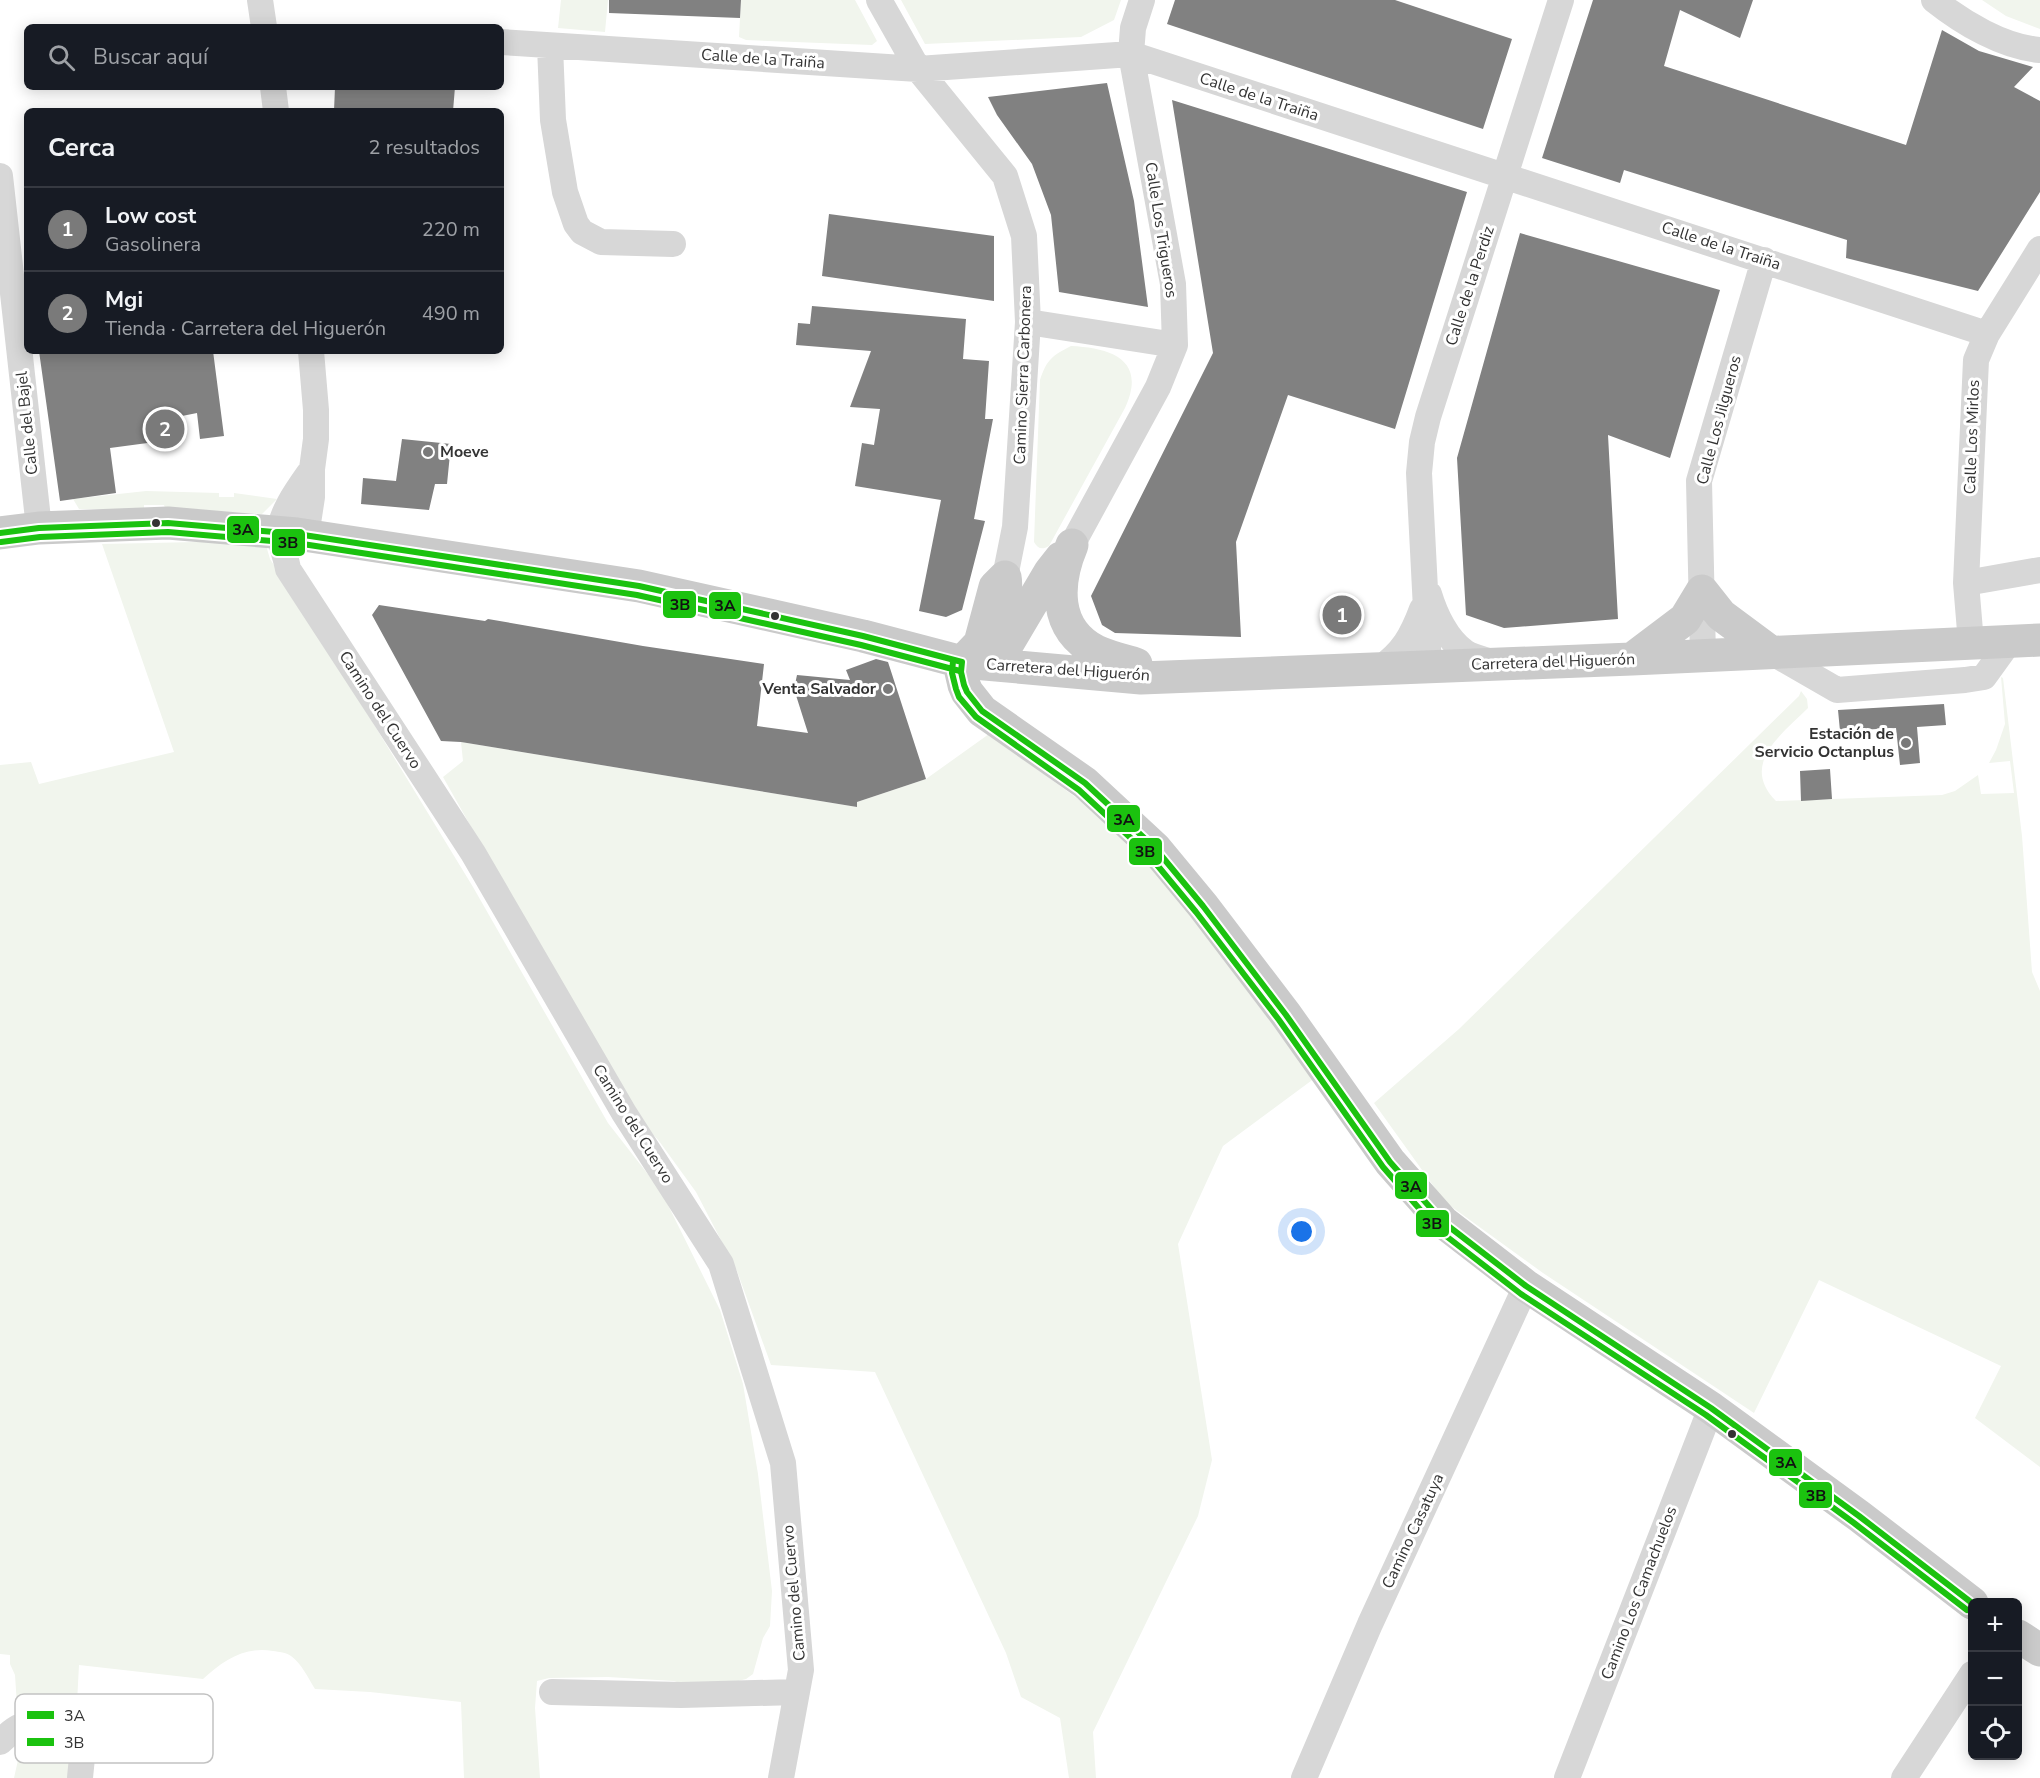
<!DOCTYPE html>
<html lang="es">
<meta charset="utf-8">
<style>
:root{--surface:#171b24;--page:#242831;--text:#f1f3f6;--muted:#9ea1a6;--line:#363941;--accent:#7a7a7a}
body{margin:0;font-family:"Nunito Sans",sans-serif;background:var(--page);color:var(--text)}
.controls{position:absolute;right:18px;bottom:18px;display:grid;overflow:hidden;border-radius:9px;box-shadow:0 3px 15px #0003}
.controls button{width:54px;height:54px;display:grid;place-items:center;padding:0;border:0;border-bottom:2px solid var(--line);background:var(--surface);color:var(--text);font:30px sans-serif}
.you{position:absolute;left:1302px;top:1232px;width:21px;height:21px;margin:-15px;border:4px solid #fff;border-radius:50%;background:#1a73e8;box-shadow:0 0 0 9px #1a73e833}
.badge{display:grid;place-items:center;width:39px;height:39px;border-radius:50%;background:var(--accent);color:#fff;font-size:20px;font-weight:700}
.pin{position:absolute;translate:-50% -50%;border:3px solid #fff;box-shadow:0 2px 6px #0006}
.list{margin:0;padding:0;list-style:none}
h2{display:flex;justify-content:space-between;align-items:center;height:78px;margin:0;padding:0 24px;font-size:26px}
h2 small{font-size:20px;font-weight:400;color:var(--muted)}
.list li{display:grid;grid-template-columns:39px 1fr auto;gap:18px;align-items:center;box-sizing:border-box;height:84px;padding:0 24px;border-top:2px solid var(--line)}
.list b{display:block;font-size:22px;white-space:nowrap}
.list p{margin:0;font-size:20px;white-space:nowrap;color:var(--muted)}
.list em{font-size:20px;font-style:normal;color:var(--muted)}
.icon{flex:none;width:33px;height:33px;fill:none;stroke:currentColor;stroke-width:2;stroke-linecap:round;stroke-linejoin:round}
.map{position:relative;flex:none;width:2040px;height:1778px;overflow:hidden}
.search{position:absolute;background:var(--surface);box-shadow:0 3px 15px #0003;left:24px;top:24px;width:480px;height:66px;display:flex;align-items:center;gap:15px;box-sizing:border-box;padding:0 21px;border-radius:9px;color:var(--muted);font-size:22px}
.panel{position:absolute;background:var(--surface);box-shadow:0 3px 15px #0003;left:24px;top:108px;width:480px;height:246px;border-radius:9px}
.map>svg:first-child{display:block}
</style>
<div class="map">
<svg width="2040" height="1778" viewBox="0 0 2040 1778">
<rect width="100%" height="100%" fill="#fff"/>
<path fill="#f1f5ed" d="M 561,0 L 608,0 L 605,32 L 558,28 Z
M 741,0 L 855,0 L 877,41 L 872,45 L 746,40 L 739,37 Z
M 901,0 L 1121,0 L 1114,20 L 1081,37 L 925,44 Z
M 1982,0 L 2040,0 L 2040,29 L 2006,16 Z
M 1071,346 C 1112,348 1147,360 1125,408 L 1049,546 C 1042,550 1038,549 1034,542 L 1040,380 C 1047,359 1052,356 1071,346 Z
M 146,491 L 219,493 L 219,497 L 234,497 L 234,493 L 277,499 L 262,514 L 165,508 L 164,505 L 144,505 L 144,509 L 79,509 L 73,499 Z
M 244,541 L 265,542 L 270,559 L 331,654 L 473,887 L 608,1123 L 661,1191 L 720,1310 L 743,1384 L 758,1474 L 772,1591 L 770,1626 L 763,1638 L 753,1674 L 746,1679 L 702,1690 L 674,1681 L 608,1677 L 549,1678 L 537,1681 L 535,1708 L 540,1778 L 464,1778 L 461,1702 L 370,1692 L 315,1689 C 308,1678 302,1664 291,1656 C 286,1652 279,1652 273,1651 C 244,1646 223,1661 203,1679 L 79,1665 L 73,1778 L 14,1778 L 20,1751 L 15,1675 L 10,1664 L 10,1655 L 0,1654 L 0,765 L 31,762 L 39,784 L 174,752 L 102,544 Z
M 2001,677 L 2003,678 L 2022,836 L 2032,972 L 2040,991 L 2040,1467 L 1975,1418 L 2001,1366 L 1819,1280 L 1754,1413 L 1543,1273 L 1445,1202 L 1374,1103 L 1459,1029 L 1799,696 L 1801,691 L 1807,699 L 1808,708 C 1783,733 1739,764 1776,801 L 1942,795 L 1955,791 L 1978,775 L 1981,794 L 2014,793 L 2010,761 L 1989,763 L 1996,750 L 2005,724 Z
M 989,734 L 1097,813 L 1154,868 L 1319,1075 L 1223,1146 L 1178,1244 L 1212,1460 L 1198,1516 L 1093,1732 L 1096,1778 L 1069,1778 L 1060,1718 L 1021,1697 L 1006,1653 L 875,1372 L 771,1365 L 737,1271 L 696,1192 L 659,1141 L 630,1109 L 443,777 L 463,761 L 461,742 L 857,807 L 857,802 L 926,779 Z"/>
<path fill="#818181" d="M 609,0 L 741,0 L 740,18 L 609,13 Z
M 1175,0 L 1395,0 L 1512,39 L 1483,129 L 1167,24 Z
M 1593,0 L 1753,0 L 1740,38 L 1680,10 L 1664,66 L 1906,145 L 1942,30 L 1979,51 L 2033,67 L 2014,87 L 2040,101 L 2040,192 L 1978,291 L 1846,258 L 1847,240 L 1624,170 L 1620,183 L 1542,158 Z
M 1107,83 L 1134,201 L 1148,307 L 1059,292 L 1051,215 L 1032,164 L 997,115 L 988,97 Z
M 335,87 L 455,87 L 453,111 L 334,111 Z
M 1172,100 L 1467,192 L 1395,429 L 1288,395 L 1236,542 L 1241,637 L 1115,633 L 1102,625 L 1091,596 L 1213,353 Z
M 829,214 L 994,236 L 994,301 L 822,276 Z
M 1520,233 L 1720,290 L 1670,458 L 1608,435 L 1618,619 L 1504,628 L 1466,615 L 1457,458 Z
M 812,306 L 966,319 L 963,359 L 989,361 L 985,419 L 993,419 L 974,519 L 985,521 L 962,610 L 946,617 L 919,611 L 941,500 L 855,486 L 862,443 L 874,445 L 880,409 L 850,407 L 871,351 L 796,345 L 798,323 L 810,324 Z
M 39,351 L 213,351 L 224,436 L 200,439 L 197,413 L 167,419 L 170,440 L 110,448 L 116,493 L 60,501 Z
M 402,439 L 451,444 L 447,484 L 435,484 L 429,510 L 361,504 L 363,478 L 396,481 Z
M 379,605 L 485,621 L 488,619 L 643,646 L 764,664 L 757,726 L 808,733 L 794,689 L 797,675 L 850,680 L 846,670 L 876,659 L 888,662 L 926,779 L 857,802 L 857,807 L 461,742 L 441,741 L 372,615 Z
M 1944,704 L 1946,725 L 1917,727 L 1920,763 L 1900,765 L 1896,728 L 1840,731 L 1838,710 Z
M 1830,769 L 1832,799 L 1801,801 L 1800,771 Z"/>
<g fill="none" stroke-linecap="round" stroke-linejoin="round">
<path stroke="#d7d7d7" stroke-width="26" d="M 260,0 L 264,27
M 879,0 L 918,69 L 1005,176 L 1024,236 L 1028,322 L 1015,527 L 1005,577
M 1934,0 C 1963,23 2003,47 2040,50
M 501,42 L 918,69 L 1131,54 L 1987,334
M 550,46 L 553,120 L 565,192 L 576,224 L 582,232 L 601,242 L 673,244
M 273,87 L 276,111
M 0,176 L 39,528
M 1028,322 L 1175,345
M 312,469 C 301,485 280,512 280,532 C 280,544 286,557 288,569 L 473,853 L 624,1113 L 721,1264 L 783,1463 L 801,1670 L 781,1778
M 306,536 L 312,497 L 312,469 L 316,439 L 316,410 L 311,351
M 1072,545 L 1158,387 L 1175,345 L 1173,284 L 1131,54 L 1133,28 L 1142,0
M 1966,583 L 2040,570
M 1429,594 C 1435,614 1447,640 1465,652 C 1472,657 1483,659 1492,662
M 1971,643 L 1966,583 L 1976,360 L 1987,334 L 2040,249
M 1771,652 L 1837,690 L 1965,680 L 1984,677 L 2010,641
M 1703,656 L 1699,481 L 1764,260
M 1429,667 L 1419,473 L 1422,442 L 1428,417 L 1561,0
M 1379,669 C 1403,652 1412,636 1422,609
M 552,1692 L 681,1695 L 797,1692
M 0,1742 C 6,1737 11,1731 19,1727 C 34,1720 71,1710 80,1730 C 85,1743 81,1764 80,1778
M 1304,1778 L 1370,1624 L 1526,1286
M 1567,1778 L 1711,1408
M 1904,1778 L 1972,1674"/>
<path stroke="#cacaca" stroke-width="33" d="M 0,533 L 39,528 L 168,523 L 297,534 L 639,586 L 863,636 L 962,662 L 1141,678 L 1632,659 L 2040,640
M 1072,545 C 1056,583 1053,629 1096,651 C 1109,657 1122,660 1136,664
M 1000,653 L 1008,643 L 1050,572 L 1061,558
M 1632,659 L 1685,619 L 1702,591 L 1721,615 L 1771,652
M 962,662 L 961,672 L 964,685 L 967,692 L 982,711 L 1085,783 L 1155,848 L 1203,906 L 1286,1015 L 1390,1162 L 1443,1222 L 1526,1286 L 1711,1408 L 1859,1516 L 1972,1603
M 962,662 L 980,643 L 995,587 L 1005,577 C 1011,608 976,647 1006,665
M 2018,1636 L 2040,1650"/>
<defs>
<path id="bus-1" d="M 0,533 L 39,528 L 168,523 L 297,534 L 639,586 L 863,636 L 962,662
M 962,662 L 961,672 L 964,685 L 967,692 L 982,711 L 1085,783 L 1155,848 L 1203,906 L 1286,1015 L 1390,1162 L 1443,1222 L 1526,1286 L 1711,1408 L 1859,1516 L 1972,1603"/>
<path id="bus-2" d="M 1,542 L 40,537 L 168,532 L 296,543 L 637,595 L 861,645 L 960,671
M 953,661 L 952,673 L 956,689 L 959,697 L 976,717 L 1079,790 L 1148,854 L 1196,912 L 1279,1020 L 1383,1167 L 1437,1229 L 1521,1294 L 1706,1415 L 1854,1523 L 1967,1610"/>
</defs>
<use href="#bus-1" stroke="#fff" stroke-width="10"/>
<use href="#bus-2" stroke="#fff" stroke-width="10"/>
<use href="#bus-1" stroke="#1bc20f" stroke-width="6"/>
<use href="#bus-2" stroke="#1bc20f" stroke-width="6"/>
</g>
<g fill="#7a7a7a" stroke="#fff" stroke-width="2">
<circle cx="428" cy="452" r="6"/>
<circle cx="888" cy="689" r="6"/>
<circle cx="1906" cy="743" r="6"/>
</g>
<g fill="#333" stroke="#fff" stroke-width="2">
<circle cx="156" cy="523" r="5"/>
<circle cx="775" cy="616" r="5"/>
<circle cx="1732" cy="1434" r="5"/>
</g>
<g text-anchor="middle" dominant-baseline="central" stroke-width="6" stroke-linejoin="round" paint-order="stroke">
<g font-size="16" fill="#333" stroke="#fff">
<text transform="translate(763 59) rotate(4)">Calle de la Traiña</text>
<text transform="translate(1259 97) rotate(18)">Calle de la Traiña</text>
<text transform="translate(1161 230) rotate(81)">Calle Los Trigueros</text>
<text transform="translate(1721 246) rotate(18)">Calle de la Traiña</text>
<text transform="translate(1470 286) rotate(-72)">Calle de la Perdiz</text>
<text transform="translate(1023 375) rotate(-88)">Camino Sierra Carbonera</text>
<text transform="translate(1719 420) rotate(-75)">Calle Los Jilgueros</text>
<text transform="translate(27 423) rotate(-96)">Calle del Bajel</text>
<text transform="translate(1972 437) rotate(-88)">Calle Los Mirlos</text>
<text transform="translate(1553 662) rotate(-2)">Carretera del Higuerón</text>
<text transform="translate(1068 670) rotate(4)">Carretera del Higuerón</text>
<text transform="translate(380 710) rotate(57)">Camino del Cuervo</text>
<text transform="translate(633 1124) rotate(58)">Camino del Cuervo</text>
<text transform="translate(1413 1531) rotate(-65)">Camino Casatuya</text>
<text transform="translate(794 1593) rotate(-95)">Camino del Cuervo</text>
<text transform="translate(1639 1593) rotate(-69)">Camino Los Camachuelos</text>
</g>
<g font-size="16" font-weight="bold" fill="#333" stroke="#fff" text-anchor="end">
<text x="440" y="452" text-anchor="start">Moeve</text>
<text x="876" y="689">Venta Salvador</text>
<text x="1894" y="734">Estación de<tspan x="1894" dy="18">Servicio Octanplus</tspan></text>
</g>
</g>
<rect x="15" y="1694" width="198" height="69" rx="9" fill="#fff" stroke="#c2c2c2" stroke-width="1.5"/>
<rect x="27" y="1711" width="27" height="8" fill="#1bc20f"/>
<rect x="27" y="1738" width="27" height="8" fill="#1bc20f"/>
<g font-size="16" fill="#333">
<text x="64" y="1721">3A</text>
<text x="64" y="1748">3B</text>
</g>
<g stroke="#fff" stroke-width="2">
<rect x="226" y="515" width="34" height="29" rx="6" fill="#1bc20f"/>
<rect x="271" y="528" width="35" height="29" rx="6" fill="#1bc20f"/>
<rect x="662" y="590" width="35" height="29" rx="6" fill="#1bc20f"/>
<rect x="708" y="591" width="34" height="29" rx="6" fill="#1bc20f"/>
<rect x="1106" y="804" width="35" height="29" rx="6" fill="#1bc20f"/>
<rect x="1128" y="837" width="35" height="29" rx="6" fill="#1bc20f"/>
<rect x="1394" y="1171" width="34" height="29" rx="6" fill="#1bc20f"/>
<rect x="1415" y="1209" width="35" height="29" rx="6" fill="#1bc20f"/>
<rect x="1768" y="1448" width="35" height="29" rx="6" fill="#1bc20f"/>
<rect x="1798" y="1481" width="35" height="28" rx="6" fill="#1bc20f"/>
</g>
<g font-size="16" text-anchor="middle" font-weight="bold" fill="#111">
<text x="243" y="535">3A</text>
<text x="288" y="548">3B</text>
<text x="680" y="610">3B</text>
<text x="725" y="611">3A</text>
<text x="1124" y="825">3A</text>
<text x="1145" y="857">3B</text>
<text x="1411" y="1192">3A</text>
<text x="1432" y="1229">3B</text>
<text x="1786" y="1468">3A</text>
<text x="1816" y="1501">3B</text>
</g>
</svg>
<div class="controls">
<button>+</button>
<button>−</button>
<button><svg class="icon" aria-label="locate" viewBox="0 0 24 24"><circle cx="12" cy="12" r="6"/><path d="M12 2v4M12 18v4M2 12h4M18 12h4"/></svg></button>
</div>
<div class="you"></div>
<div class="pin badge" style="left:1342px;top:615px">1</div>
<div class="pin badge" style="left:165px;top:429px">2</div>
<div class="search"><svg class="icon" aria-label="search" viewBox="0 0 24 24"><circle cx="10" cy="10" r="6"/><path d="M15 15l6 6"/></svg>Buscar aquí</div>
<section class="panel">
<h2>Cerca<small>2 resultados</small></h2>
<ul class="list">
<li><span class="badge">1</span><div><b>Low cost</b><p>Gasolinera</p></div><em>220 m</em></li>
<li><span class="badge">2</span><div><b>Mgi</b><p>Tienda · Carretera del Higuerón</p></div><em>490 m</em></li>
</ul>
</section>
</div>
